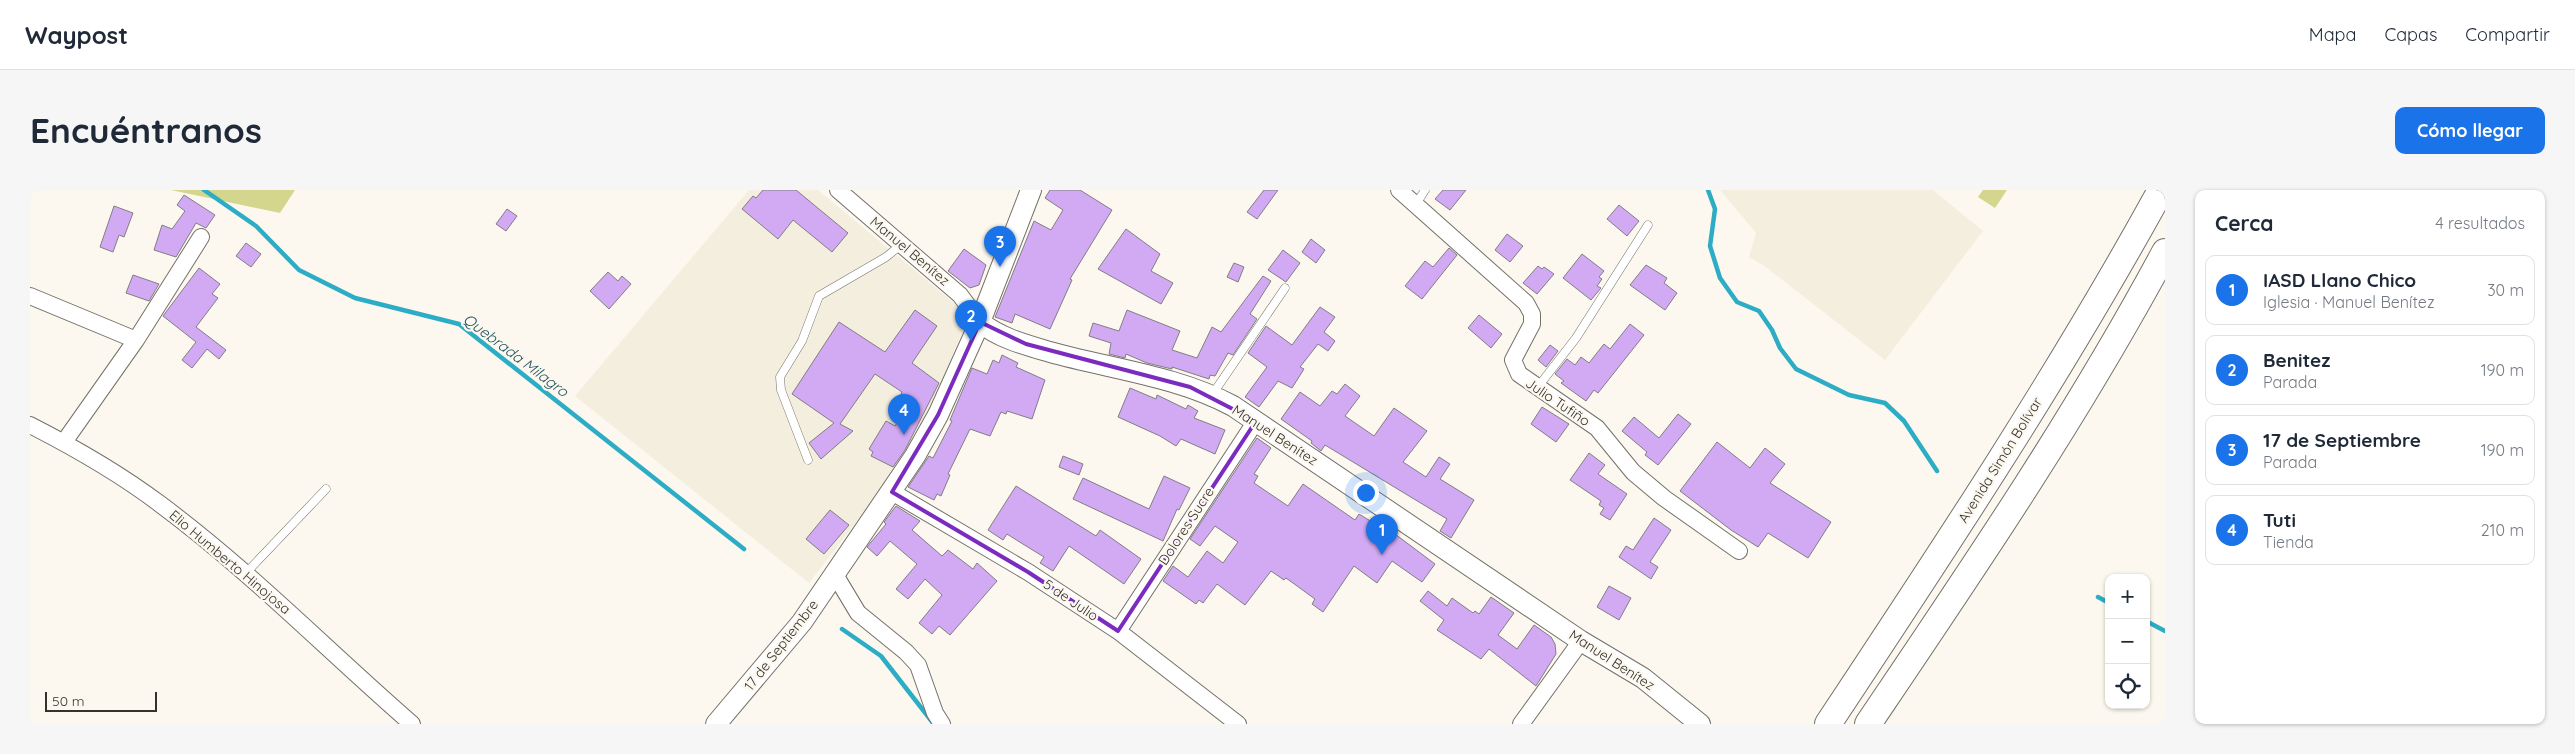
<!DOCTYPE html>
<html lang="es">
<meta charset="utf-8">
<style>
:root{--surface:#fff;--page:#f6f6f7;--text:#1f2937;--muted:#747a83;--line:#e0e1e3;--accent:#1a73e8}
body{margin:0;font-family:Quicksand,sans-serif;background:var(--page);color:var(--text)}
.controls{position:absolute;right:15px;bottom:15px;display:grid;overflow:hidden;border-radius:10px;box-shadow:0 1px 4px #0004}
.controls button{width:45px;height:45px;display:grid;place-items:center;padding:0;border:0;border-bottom:1px solid var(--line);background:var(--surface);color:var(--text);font:25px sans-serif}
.scale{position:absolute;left:15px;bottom:12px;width:112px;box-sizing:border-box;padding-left:5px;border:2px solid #33322e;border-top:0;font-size:14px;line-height:18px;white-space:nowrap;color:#33322e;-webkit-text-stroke:4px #fcf8ef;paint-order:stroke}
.you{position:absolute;left:1335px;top:302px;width:18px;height:18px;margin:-12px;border:4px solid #fff;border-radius:50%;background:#1a73e8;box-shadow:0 0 0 8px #1a73e833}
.badge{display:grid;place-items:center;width:32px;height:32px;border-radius:50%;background:var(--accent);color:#fff;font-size:16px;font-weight:700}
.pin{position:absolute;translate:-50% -41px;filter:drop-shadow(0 1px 2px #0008)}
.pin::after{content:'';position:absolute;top:26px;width:18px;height:15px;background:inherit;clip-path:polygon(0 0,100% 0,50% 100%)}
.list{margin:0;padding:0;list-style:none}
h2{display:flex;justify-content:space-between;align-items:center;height:65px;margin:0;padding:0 20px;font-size:21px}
h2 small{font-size:16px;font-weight:400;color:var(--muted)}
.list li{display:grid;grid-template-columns:32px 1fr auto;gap:15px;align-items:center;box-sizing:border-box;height:70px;margin:0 10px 10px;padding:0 10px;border:1px solid var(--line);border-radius:10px}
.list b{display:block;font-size:19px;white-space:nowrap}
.list p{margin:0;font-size:16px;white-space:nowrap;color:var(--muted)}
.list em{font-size:16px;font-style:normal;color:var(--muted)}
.icon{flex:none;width:28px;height:28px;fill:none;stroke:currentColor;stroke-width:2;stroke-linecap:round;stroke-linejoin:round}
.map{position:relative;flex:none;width:2135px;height:534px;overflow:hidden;border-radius:10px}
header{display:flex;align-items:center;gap:30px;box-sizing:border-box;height:70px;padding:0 25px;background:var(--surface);border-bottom:1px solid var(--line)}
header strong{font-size:24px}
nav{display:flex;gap:28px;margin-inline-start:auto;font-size:18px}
.intro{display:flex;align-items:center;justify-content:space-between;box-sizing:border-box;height:120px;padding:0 30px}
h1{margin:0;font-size:35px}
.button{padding:12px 22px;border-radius:10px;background:var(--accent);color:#fff;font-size:18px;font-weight:700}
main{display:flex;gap:30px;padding:0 30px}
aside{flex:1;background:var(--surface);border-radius:10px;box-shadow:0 1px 4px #0004}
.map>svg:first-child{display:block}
</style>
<header>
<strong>Waypost</strong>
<nav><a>Mapa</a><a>Capas</a><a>Compartir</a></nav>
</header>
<div class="intro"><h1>Encuéntranos</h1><a class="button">Cómo llegar</a></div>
<main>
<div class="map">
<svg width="2135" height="534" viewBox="0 0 2135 534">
<rect width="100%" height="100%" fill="#fcf8ef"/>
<path fill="#f4eede" d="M 719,0 L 788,0 L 935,122 L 935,135 L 896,229 L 855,295 L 779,393 L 545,206 Z
M 1690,0 L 1903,0 L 1953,41 L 1855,170 L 1736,77 L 1719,67 L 1726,43 Z"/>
<path fill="#d3d68c" d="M 141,0 L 265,0 L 250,23 Z
M 1953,0 L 1977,0 L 1965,18 L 1948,7 Z"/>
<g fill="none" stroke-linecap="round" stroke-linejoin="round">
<path stroke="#2dadc5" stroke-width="4.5" d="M 174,0 L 226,36 L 269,80 L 325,108 L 429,134 L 714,359
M 1678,0 L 1685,19 L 1680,56 L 1690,88 L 1707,112 L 1729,121 L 1742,140 L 1750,158 L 1766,179 L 1819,205 L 1855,213 L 1874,231 L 1907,281
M 2068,407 L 2079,413
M 2116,431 L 2135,441
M 812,439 L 851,466 L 903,533"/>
</g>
<path fill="#d2aaf4" stroke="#817d85" d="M 733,0 L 766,0 L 818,43 L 802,62 L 763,30 L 748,49 L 712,19 L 723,6 L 726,8 Z
M 1020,0 L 1050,0 L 1082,20 L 1040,89 L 1042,90 L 1020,139 L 985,124 L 982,133 L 965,127 L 1004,31 L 1021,40 L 1033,20 L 1015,8 Z
M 1234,0 L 1248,0 L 1227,29 L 1217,22 Z
M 1413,0 L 1436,0 L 1420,20 L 1405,9 Z
M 154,5 L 185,25 L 176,38 L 166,33 L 146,67 L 124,60 L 132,35 L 142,39 L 155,21 L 147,15 Z
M 1589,15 L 1609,31 L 1597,46 L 1577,29 Z
M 84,16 L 103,23 L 94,47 L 89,45 L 83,62 L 70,57 Z
M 477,19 L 487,26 L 476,41 L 466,34 Z
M 1096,39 L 1130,64 L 1121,81 L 1143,93 L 1131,114 L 1068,79 Z
M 1477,44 L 1493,56 L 1480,72 L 1465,60 Z
M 1281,49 L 1295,60 L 1286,73 L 1272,62 Z
M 216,53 L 231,64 L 221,77 L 206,66 Z
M 1419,58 L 1427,65 L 1392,109 L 1375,96 L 1395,71 L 1403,77 Z
M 934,59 L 956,75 L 949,95 L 940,98 L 918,81 Z
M 1253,60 L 1270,73 L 1256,92 L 1238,80 Z
M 1552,64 L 1574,81 L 1569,87 L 1572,89 L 1567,96 L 1571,98 L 1561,110 L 1533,88 Z
M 1204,73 L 1214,77 L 1208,92 L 1197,87 Z
M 1616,75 L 1637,88 L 1634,93 L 1647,103 L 1635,120 L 1600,95 Z
M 1508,76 L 1512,79 L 1514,77 L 1524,84 L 1507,104 L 1493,93 Z
M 169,78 L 190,94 L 182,104 L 188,108 L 166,137 L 196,160 L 189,169 L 177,159 L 162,178 L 152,170 L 166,152 L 133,126 Z
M 578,82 L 588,91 L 592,86 L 601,94 L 579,119 L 560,101 Z
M 103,85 L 129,94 L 119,111 L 96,103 Z
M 1233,86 L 1241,91 L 1220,124 L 1227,129 L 1203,165 L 1198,163 L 1185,186 L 1180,185 L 1179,189 L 1142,177 L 1142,179 L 1117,173 L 1096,164 L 1095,168 L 1079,164 L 1081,153 L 1059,146 L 1063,133 L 1089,141 L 1097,120 L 1150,141 L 1142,160 L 1167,168 L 1182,137 L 1191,142 Z
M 1290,117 L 1305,127 L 1294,142 L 1305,151 L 1298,161 L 1288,154 L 1270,177 L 1274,179 L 1262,198 L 1248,191 L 1229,217 L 1215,207 L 1237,177 L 1218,163 L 1236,136 L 1262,155 Z
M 885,120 L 907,136 L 882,173 L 909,193 L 875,260 L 863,277 L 841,266 L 843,262 L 839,259 L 856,231 L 865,236 L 877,216 L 868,211 L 872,202 L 845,184 L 810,234 L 823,241 L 791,269 L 779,253 L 804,233 L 762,204 L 809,132 L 855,162 Z
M 1449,125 L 1472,144 L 1461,158 L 1438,138 Z
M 1600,134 L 1614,145 L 1568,203 L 1564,200 L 1556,211 L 1531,193 L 1534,191 L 1525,184 L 1537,169 L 1545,175 L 1551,167 L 1559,173 L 1574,154 L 1580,159 Z
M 1520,155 L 1528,161 L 1516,177 L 1508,170 Z
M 972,165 L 988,173 L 986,177 L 1015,190 L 1002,229 L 977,221 L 976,224 L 971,222 L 960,246 L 940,239 L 918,284 L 920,285 L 911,306 L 907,304 L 904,310 L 878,297 L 899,266 L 903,268 L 922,231 L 920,230 L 942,178 L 957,184 L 963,170 L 969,173 Z
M 1315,194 L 1330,206 L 1315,226 L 1344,246 L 1364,218 L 1397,241 L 1373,272 L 1396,287 L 1409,267 L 1420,274 L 1410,289 L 1444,310 L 1421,348 L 1410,341 L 1417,329 L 1295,255 L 1291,261 L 1281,253 L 1282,251 L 1251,229 L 1270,202 L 1290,216 L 1302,201 L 1307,204 Z
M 1100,198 L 1126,209 L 1127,205 L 1156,219 L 1158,215 L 1168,221 L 1164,228 L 1195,240 L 1185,264 L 1151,249 L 1146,256 L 1130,246 L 1088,227 Z
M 1512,217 L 1539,234 L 1526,252 L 1501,234 Z
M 1648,224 L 1661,234 L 1628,275 L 1615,265 L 1617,262 L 1592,241 L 1604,227 L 1629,248 Z
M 1227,248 L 1241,258 L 1224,284 L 1228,286 L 1224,293 L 1258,316 L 1273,294 L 1325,330 L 1329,324 L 1355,340 L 1357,338 L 1405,374 L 1392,392 L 1362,371 L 1347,393 L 1324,376 L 1293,422 L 1282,414 L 1285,409 L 1256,388 L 1254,390 L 1241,381 L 1215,415 L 1187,394 L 1173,413 L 1169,410 L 1166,414 L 1133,391 L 1143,376 L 1158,387 L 1177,361 L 1193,373 L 1208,352 L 1185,336 L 1170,356 L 1160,349 Z
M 1687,252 L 1720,278 L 1735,258 L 1755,274 L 1740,293 L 1801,332 L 1778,368 L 1738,343 L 1728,357 L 1701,340 L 1650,301 Z
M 1559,263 L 1575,275 L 1568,284 L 1597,304 L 1580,330 L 1570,324 L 1574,318 L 1569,315 L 1571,311 L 1540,290 Z
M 1033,266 L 1053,274 L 1049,285 L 1029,277 Z
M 1134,286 L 1160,298 L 1149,320 L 1147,319 L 1133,351 L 1043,309 L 1053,288 L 1119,319 Z
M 986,296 L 1066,346 L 1070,340 L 1111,369 L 1094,394 L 1039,356 L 1023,381 L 1010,373 L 1014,367 L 988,351 L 977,344 L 973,350 L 958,340 Z
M 866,316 L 890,331 L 882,340 L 912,366 L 918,360 L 943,379 L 947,373 L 967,391 L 920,445 L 909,436 L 902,444 L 889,433 L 912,405 L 895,389 L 878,409 L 866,399 L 887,374 L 860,351 L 847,366 L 837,357 L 856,334 L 854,332 Z
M 800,320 L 819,335 L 794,364 L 776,349 Z
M 1624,328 L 1641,340 L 1620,372 L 1628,377 L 1621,389 L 1589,367 L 1596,356 L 1603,360 Z
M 1579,396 L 1601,408 L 1589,430 L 1567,417 Z
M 1398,401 L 1417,416 L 1422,408 L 1443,423 L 1445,421 L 1449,424 L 1461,407 L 1484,423 L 1468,445 L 1487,459 L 1504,435 L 1521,447 L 1525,454 L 1526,464 L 1506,496 L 1459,459 L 1451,469 L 1407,440 L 1414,430 L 1390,411 Z"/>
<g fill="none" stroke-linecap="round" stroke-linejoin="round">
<defs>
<path id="service" d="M 1386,14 L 1395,0
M 1507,198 L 1546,148 L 1618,35
M 1182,205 L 1255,98
M 778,270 L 751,200 L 750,187 L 772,151 L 789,106 L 856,67 L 872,54
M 215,384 L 296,299"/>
<path id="minor" d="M 808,0 L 930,105 L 950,132
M 1369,0 L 1496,113 L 1502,124 L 1502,134 L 1483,170 L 1489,184 L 1567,238 L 1603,282 L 1634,308 L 1709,361
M 0,106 L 106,150
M 0,235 C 45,258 89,283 130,314 C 219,380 298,461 382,534
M 34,252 L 106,150 L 171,47
M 862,302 L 998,382 L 1088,441 L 1208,534
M 804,383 L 828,423 L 876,462 L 888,475 L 905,523 L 912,534
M 1088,441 L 1226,231
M 1491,534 L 1551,451"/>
<path id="tertiary" d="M 950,132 C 969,148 996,155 1020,162 C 1081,179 1147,186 1203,216 L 1551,451 L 1613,488 L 1670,534
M 686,534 L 772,432 L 885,266 L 908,225 L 950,132 L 1001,0"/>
<path id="trunk" d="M 1798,534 C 1914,359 2030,184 2131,0
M 1838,534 C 1942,380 2047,226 2135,62"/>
</defs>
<use href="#service" stroke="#747169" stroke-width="9"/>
<use href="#minor" stroke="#747169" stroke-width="18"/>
<use href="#tertiary" stroke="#747169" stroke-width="22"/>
<use href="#trunk" stroke="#747169" stroke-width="28"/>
<use href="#service" stroke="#fff" stroke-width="8"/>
<use href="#minor" stroke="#fff" stroke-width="16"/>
<use href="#tertiary" stroke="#fff" stroke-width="20"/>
<use href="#trunk" stroke="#fff" stroke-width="26"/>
</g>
<path fill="none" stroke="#7b2cbf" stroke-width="4" stroke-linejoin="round" d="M 950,132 L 996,154 L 1160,197 L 1226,231 L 1088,441 L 998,382 L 862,302 L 908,225 Z"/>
<g text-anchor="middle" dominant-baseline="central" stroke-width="4.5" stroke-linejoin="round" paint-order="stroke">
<g font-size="14" fill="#33322e" stroke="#fcf8ef">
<text transform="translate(880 61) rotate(40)">Manuel Benítez</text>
<text transform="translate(1528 212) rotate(34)">Julio Tufiño</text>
<text transform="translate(1245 245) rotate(33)">Manuel Benítez</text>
<text transform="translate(1970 270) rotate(-58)">Avenida Simón Bolívar</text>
<text transform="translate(1156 336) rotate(-57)">Dolores Sucre</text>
<text transform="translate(200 372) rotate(40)">Elio Humberto Hinojosa</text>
<text transform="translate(1041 410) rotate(34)">5 de Julio</text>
<text transform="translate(751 455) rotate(-52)">17 de Septiembre</text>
<text transform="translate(1582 470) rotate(33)">Manuel Benítez</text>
</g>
<g font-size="15" font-style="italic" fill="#21545f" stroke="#fcf8ef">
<text transform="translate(486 165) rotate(37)">Quebrada Milagro</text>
</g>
</g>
</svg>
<div class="controls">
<button>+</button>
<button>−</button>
<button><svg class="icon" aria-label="locate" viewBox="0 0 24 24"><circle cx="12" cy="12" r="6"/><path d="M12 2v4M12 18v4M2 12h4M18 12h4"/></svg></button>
</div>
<div class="scale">50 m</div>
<div class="you"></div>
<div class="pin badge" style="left:1352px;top:365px">1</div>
<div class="pin badge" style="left:941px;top:151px">2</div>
<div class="pin badge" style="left:970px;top:77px">3</div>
<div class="pin badge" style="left:874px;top:245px">4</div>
</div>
<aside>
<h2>Cerca<small>4 resultados</small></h2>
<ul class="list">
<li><span class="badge">1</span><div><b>IASD Llano Chico</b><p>Iglesia · Manuel Benítez</p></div><em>30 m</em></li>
<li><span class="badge">2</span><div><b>Benitez</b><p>Parada</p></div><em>190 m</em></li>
<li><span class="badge">3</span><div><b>17 de Septiembre</b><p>Parada</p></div><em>190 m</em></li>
<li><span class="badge">4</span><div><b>Tuti</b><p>Tienda</p></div><em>210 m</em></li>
</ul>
</aside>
</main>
